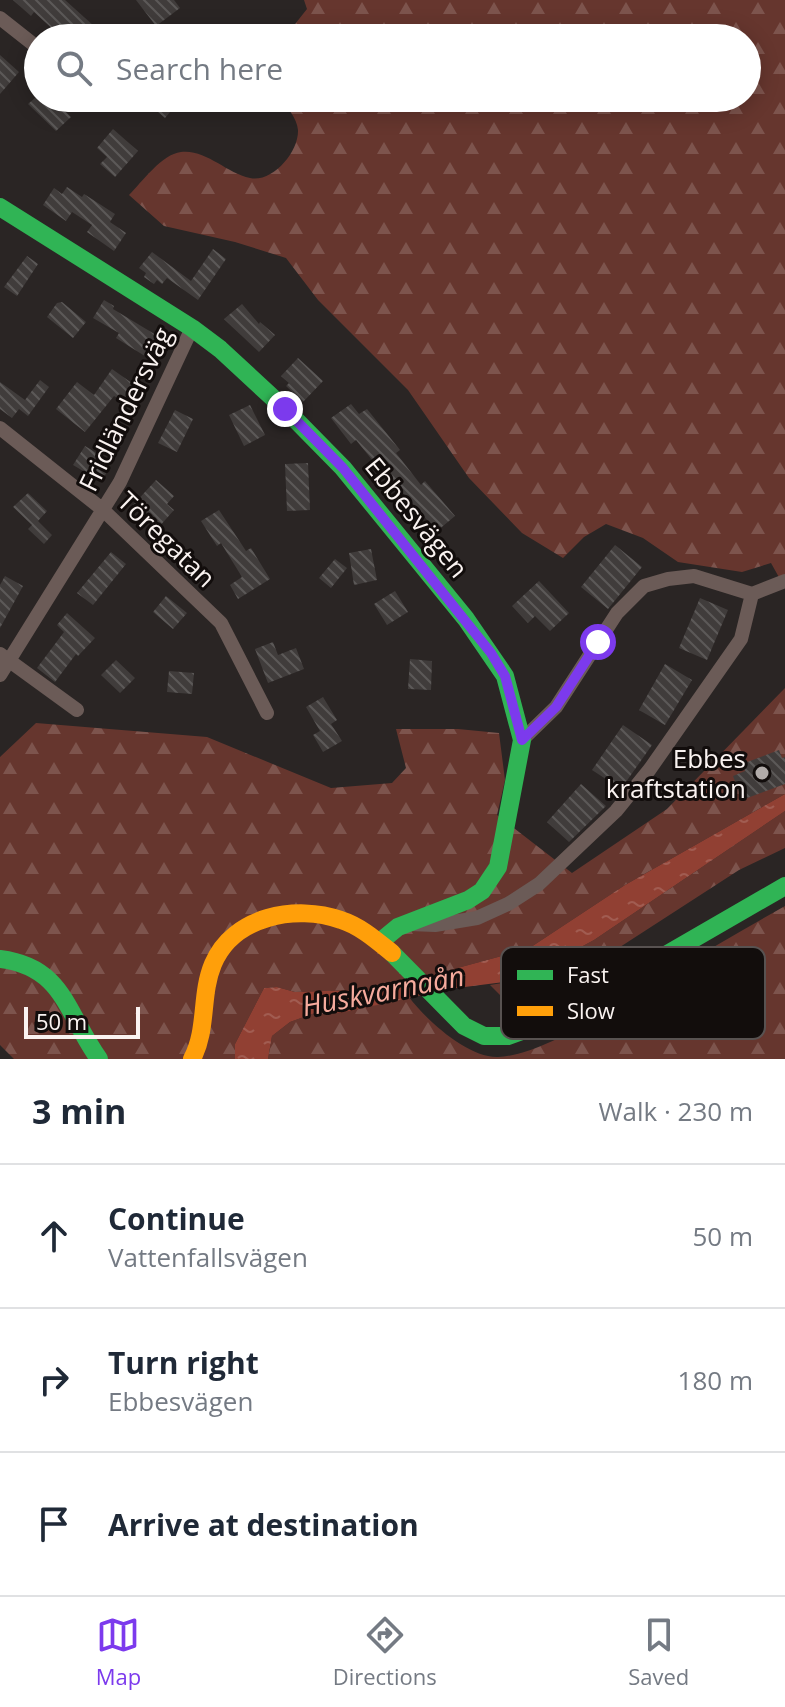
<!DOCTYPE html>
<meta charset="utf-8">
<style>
:root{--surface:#fff;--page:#f6f6f7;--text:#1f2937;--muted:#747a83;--line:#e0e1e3;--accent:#7c3aed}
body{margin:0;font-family:"Open Sans",sans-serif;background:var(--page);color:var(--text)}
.scale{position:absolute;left:24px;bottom:20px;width:116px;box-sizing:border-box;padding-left:8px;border:4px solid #faf3f1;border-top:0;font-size:22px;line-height:28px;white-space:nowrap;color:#faf3f1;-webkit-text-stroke:6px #120d0c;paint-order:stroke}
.stop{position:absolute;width:24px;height:24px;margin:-18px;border:6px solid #7c3aed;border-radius:50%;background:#fff}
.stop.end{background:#7c3aed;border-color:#fff;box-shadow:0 2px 8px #0008}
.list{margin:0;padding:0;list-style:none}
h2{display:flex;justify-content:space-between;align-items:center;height:104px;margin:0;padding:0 32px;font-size:34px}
h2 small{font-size:26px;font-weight:400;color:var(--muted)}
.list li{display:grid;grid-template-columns:52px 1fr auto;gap:24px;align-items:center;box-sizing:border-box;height:144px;padding:0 32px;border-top:2px solid var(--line)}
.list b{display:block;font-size:30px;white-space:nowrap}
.list p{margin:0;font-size:26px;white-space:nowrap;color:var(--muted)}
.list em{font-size:26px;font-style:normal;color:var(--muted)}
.icon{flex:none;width:44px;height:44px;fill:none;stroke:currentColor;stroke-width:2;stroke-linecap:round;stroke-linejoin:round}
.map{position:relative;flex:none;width:785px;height:1059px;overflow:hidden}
.search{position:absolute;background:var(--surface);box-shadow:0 4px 20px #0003;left:24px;right:24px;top:24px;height:88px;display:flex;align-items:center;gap:20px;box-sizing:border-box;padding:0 28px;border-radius:44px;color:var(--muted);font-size:30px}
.sheet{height:536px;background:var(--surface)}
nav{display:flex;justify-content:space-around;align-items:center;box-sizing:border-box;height:112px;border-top:2px solid var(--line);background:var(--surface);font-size:22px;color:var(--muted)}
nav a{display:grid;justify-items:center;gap:4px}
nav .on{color:var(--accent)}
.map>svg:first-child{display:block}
</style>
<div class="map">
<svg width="785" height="1059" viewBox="0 0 785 1059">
<defs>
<pattern id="forest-firs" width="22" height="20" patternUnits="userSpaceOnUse" patternTransform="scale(2)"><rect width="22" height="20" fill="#66362e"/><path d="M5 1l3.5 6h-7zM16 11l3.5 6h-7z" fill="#7d544d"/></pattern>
<pattern id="water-ripples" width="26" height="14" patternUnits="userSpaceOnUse" patternTransform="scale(2)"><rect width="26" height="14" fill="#914033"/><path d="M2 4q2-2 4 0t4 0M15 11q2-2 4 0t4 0" fill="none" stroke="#a15c51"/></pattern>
<pattern id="building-back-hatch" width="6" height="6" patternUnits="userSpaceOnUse" patternTransform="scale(2)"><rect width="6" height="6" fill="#403c3b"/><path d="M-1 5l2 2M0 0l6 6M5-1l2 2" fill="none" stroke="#5c5958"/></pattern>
</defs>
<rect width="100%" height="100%" fill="#2a2524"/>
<path fill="url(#forest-firs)" d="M 304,0 L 785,0 L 785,588 L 771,563 L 742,572 L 678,562 L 643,538 L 606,524 L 584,537 L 563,558 L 522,533 L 469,478 L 408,390 L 318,300 L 286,258 L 235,242 L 164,226 L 129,195 C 142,182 162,154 181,152 C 206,149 226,173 250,178 C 272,183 299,152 298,130 C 297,118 287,107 280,98 L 747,98 L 747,38 L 284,38 L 307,9 Z
M 785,688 L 785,794 L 625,885 L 528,949 L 380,989 L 295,992 L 277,987 L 264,988 L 235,1044 L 235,1059 L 14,1059 L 0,1045 L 0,757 L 36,723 L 207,737 L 331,788 L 392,783 L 406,768 L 396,729 L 458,729 L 499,733 L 505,780 L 497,815 L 572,873 L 667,809 Z
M 785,811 L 785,848 L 739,870 L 518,1013 L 490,985 L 520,980 L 594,940 Z
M 785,906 L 785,1059 L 268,1059 L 272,1036 L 290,1022 L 315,1013 L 341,1013 L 409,997 C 426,1020 468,1058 498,1057 C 547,1055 630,997 673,971 C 710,949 748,927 785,906 Z"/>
<path fill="url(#water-ripples)" d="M 785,794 L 785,811 L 594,940 L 520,980 L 449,989 L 341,1013 L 315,1013 L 290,1022 L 272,1036 L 268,1059 L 235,1059 L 235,1044 L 264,988 L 277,987 L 295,992 L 380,989 L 528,949 L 625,885 Z"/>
<path fill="url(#building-back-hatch)" d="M 13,0 L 65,0 L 94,26 L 90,30 L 98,38 L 50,38 L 56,32 L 34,12 L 31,16 Z
M 136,0 L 174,0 L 180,8 L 156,26 Z
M 0,55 L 19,72 L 0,94 Z
M 35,98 L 52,98 L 71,117 L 56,131 L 28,104 Z
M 141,98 L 182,98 L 165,118 Z
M 113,129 L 138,151 L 115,177 L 100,164 L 107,157 L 97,148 Z
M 67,187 L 82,197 L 84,194 L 115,214 L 110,222 L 126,233 L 114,251 L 87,232 L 92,225 L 72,212 L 66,221 L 43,205 L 54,188 L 62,194 Z
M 213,249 L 226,259 L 198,300 L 167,278 L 162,284 L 157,280 L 154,284 L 144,277 L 146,273 L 139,268 L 152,252 L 191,281 Z
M 27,256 L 38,264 L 17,296 L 4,287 Z
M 104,300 L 114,306 L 113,309 L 161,338 L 148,358 L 116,338 L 119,333 L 93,318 Z
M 62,302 L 86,322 L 73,338 L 47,317 L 57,303 Z
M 242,304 L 259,324 L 260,322 L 275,335 L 259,352 L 224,319 Z
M 298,358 L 323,381 L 303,402 L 286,386 L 289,383 L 281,376 Z
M 112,369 L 136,386 L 124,402 L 114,396 L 85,432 L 56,409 L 77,382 L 94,395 Z
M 40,380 L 49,387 L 28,416 L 19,409 L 12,418 L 0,409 L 0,382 L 25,400 Z
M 351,404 L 359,414 L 367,409 L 400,450 L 396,453 L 421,485 L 425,481 L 455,516 L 437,531 L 391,480 L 389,481 L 356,440 L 351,444 L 331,418 Z
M 250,405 L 265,435 L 244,446 L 229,415 Z
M 175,410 L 193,419 L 177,452 L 158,443 Z
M 85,446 L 108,460 L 105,465 L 110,468 L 103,478 L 97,475 L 95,478 L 73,465 Z
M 308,463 L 310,510 L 287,511 L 285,464 Z
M 156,480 L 174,496 L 167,504 L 174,510 L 158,528 L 133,505 Z
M 28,493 L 47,511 L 38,521 L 52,535 L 44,544 L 28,529 L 32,525 L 13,507 Z
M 219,510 L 246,551 L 251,548 L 270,579 L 238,599 L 230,585 L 242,577 L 221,543 L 217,546 L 201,521 Z
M 615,545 L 642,567 L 608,609 L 581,587 Z
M 371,549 L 377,580 L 354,585 L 349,553 Z
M 111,552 L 126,564 L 93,605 L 77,593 Z
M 335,559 L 347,568 L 331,588 L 319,578 Z
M 5,576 L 23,586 L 0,628 L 0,585 Z
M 539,581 L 569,613 L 550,631 L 535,616 L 528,623 L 512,606 Z
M 395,591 L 408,612 L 387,625 L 374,604 Z
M 166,596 L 187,613 L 173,629 L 153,612 Z
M 700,598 L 728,610 L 707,660 L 679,648 Z
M 67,613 L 95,638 L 78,656 L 76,654 L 55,682 L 37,668 L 64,632 L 57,625 Z
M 273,642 L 278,655 L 296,648 L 304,669 L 268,683 L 255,649 Z
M 410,659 L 432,661 L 431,690 L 408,689 Z
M 116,660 L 135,678 L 120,693 L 101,675 Z
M 665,664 L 692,680 L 665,725 L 639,710 Z
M 169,671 L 194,673 L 192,694 L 167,692 Z
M 323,697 L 337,720 L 331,724 L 342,741 L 323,752 L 313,735 L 320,731 L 306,707 Z
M 623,725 L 652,745 L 621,789 L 592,770 Z
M 779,750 L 782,758 L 785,757 L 785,784 L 742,800 L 733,776 L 745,771 L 742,764 Z
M 581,784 L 606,806 L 569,842 L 547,822 Z"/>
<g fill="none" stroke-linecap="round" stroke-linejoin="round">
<path stroke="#6b5b57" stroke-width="14" d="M 0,18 L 38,48
M 0,428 L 102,509 L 221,623 L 267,713
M 0,654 L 77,710
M 0,675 L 120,482 L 192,328
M 522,740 L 556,707 L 617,613 L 644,586 L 668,579 L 694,576 L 752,594 L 785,581
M 410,924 L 435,925 L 477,918 L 508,904 L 539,884 L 616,811 L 650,769 L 741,639 L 752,594"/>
<path stroke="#30b455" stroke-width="18" d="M 0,207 L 192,328 L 220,349 L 285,409 L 343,468 L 466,619 L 505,676 L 522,740 L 498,867 L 482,891 L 468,900 L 398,927 L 381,941
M 392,953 L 464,1026 L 484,1036 L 508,1036 L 555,1019 L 785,886
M 0,959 C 64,967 66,1013 99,1059"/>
<path stroke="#ff9f0a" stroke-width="18" d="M 192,1059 C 208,1029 200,995 213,964 C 233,916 296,904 341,920 C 360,926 376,940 392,953"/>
</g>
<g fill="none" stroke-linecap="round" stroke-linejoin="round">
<path stroke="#7c3aed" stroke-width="10" d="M 285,409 L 343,468 L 491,653 L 505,676 L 522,740 L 556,707 L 598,642"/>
</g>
<circle fill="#b1aba9" stroke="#120d0c" stroke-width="3" cx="762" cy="773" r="8"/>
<g text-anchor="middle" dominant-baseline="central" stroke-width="6" stroke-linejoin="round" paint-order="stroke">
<g font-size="26" fill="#faf3f1" stroke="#120d0c">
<text transform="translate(125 409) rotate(-64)">Fridländersväg</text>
<text transform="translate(417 517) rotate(51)">Ebbesvägen</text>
<text transform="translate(167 539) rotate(44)">Töregatan</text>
</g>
<g font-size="26" fill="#faf3f1" stroke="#120d0c" text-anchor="end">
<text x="746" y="758">Ebbes<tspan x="746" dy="30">kraftstation</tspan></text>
</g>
<g font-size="28" font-style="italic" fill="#f6ab9d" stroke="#120d0c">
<text transform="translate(383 990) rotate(-11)">Huskvarnaån</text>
</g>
</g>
<rect x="501" y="947" width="264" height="92" rx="12" fill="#120d0c" stroke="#585251" stroke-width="2"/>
<rect x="517" y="970" width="36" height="10" fill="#30b455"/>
<rect x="517" y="1006" width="36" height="10" fill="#ff9f0a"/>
<g font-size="22" fill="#faf3f1">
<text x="567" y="983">Fast</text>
<text x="567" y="1019">Slow</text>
</g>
</svg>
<div class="scale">50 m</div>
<div class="stop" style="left:598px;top:642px"></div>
<div class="stop end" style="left:285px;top:409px"></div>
<div class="search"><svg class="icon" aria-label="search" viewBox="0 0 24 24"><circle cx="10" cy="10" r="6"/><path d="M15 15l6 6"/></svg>Search here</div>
</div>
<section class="sheet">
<h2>3 min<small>Walk · 230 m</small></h2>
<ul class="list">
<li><svg class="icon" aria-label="ahead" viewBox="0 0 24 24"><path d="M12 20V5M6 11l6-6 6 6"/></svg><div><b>Continue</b><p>Vattenfallsvägen</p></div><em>50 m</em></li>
<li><svg class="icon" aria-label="right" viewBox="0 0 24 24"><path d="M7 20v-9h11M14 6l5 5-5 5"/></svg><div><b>Turn right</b><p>Ebbesvägen</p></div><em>180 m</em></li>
<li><svg class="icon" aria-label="arrive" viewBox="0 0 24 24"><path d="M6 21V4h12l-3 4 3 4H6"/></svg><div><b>Arrive at destination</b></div></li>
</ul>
</section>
<nav>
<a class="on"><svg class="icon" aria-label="map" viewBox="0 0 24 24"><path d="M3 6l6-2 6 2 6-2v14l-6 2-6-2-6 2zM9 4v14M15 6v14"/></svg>Map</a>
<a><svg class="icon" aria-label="directions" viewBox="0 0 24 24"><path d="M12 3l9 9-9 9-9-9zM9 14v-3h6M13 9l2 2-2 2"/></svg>Directions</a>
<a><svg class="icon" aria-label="saved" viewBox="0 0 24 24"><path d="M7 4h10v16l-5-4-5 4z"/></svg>Saved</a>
</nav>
